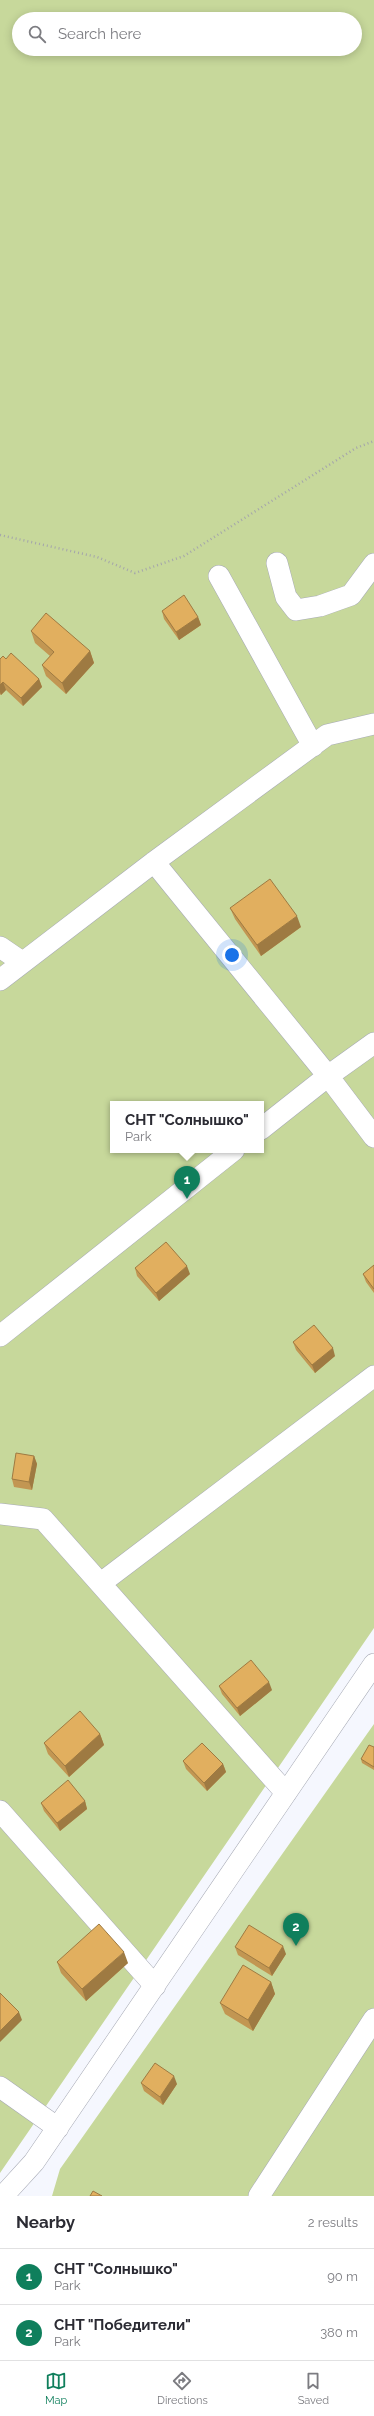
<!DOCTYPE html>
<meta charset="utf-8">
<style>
:root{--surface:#fff;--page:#f7f7f7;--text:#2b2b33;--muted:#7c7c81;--line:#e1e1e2;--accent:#0f7f5c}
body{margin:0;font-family:Raleway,sans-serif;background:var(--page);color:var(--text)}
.you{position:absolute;left:232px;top:955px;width:14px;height:14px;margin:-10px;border:3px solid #fff;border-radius:50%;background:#1a73e8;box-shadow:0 0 0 6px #1a73e833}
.badge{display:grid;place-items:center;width:26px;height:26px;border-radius:50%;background:var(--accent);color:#fff;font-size:13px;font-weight:700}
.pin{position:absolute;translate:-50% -33px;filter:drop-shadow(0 1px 2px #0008)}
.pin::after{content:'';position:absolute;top:21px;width:14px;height:12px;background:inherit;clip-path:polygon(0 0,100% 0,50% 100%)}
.popup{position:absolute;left:110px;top:1101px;width:154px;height:52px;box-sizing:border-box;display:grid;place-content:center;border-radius:0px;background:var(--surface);filter:drop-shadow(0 1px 3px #0005);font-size:13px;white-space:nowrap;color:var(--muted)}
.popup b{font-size:15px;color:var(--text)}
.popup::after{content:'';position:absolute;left:50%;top:100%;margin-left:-8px;border:8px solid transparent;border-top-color:var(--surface)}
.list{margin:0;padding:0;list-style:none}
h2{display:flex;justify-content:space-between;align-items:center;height:52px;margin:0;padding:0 16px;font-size:17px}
h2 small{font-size:13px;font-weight:400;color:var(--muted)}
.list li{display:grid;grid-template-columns:26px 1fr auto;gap:12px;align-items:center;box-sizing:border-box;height:56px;padding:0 16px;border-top:1px solid var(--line)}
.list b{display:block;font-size:15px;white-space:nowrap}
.list p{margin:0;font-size:13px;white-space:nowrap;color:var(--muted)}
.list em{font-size:13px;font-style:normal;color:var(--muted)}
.icon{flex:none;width:22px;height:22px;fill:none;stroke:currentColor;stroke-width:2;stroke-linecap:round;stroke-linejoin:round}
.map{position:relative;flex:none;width:374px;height:2196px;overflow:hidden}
.search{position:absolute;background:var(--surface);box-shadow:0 2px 10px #0003;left:12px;right:12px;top:12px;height:44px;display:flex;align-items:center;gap:10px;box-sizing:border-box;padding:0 14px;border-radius:22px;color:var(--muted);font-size:15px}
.sheet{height:164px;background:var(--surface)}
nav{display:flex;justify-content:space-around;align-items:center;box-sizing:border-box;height:56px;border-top:1px solid var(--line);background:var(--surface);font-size:11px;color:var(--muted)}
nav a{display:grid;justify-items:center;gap:2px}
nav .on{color:var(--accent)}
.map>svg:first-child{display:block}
</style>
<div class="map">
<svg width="374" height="2196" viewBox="0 0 374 2196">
<rect width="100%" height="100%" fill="#f5f7fe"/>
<path fill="#c7d89b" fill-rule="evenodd" d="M 0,0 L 374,0 L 374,1628 L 0,2173 ZM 19,19 L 355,19 L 355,49 L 19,49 ZM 113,1104 L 261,1104 L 261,1150 L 113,1150 Z
M 374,1724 L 374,2196 L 52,2196 L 60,2169 Z"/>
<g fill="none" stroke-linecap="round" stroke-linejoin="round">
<defs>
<path id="minor" d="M 277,563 L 286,597 L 296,610 L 320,606 L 351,595 L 374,564
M 219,576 L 313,746
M 154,862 L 328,1076 L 374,1137
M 0,947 L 22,962
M 0,980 L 154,862 L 327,735 L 374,724
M 261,1129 L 328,1076 L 374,1043
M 0,1336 L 234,1150
M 0,1514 L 43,1519 L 286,1793
M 101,1583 L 374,1376
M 0,1811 L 155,1986
M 0,2087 L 58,2128
M 3,2196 L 34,2162 L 374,1664
M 259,2196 L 374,2019"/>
</defs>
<use href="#minor" stroke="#a7aab5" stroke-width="22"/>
<path stroke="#a4a5ab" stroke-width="2.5" stroke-dasharray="1 3" stroke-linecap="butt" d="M 0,535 L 97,557 L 135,573 L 184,556 L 356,448 L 374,441"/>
<use href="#minor" stroke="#fff" stroke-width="21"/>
</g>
<path fill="#c29652" d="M 162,611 L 198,617 L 201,625 L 179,640 L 164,619 Z
M 31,631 L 90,651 L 94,663 L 66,694 L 46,676 L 42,665 L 50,656 L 35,643 Z
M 0,659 L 6,659 L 39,679 L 42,687 L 23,706 L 6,690 L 1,695 L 0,694 Z
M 230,908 L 301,927 L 261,956 L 235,919 Z
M 374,1265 L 374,1293 L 366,1282 L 363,1274 Z
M 135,1268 L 190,1274 L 159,1301 L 137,1276 Z
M 293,1342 L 335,1356 L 315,1373 L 296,1350 Z
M 34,1456 L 37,1464 L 32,1490 L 14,1487 L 12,1479 Z
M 219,1686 L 272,1690 L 240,1716 L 222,1694 Z
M 100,1734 L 104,1745 L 69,1777 L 48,1754 L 44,1743 Z
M 374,1747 L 374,1770 L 362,1763 L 361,1759 Z
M 183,1761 L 223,1764 L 226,1772 L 207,1791 L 186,1769 Z
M 85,1801 L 87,1809 L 60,1831 L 44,1811 L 41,1803 Z
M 235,1947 L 286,1954 L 272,1976 L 238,1955 Z
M 57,1962 L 128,1963 L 86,2001 L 61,1973 Z
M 271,1982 L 275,1994 L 253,2031 L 225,2014 L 220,2003 Z
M 141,2083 L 177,2084 L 163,2105 L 144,2091 Z"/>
<path fill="#9e7a42" d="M 198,617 L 201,625 L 179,640 L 176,632 Z
M 90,651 L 94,663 L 66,694 L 62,683 Z
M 39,679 L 42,687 L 23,706 L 21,698 Z
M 3,682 L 6,690 L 1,695 L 0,692 L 0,685 Z
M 297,916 L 301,927 L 261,956 L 257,945 Z
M 187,1266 L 190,1274 L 159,1301 L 156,1293 Z
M 333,1348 L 335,1356 L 315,1373 L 312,1365 Z
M 34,1456 L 37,1464 L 32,1490 L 29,1482 Z
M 269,1682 L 272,1690 L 240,1716 L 237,1708 Z
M 100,1734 L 104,1745 L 69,1777 L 65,1766 Z
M 223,1764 L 226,1772 L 207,1791 L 204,1783 Z
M 85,1801 L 87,1809 L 60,1831 L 57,1823 Z
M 283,1946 L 286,1954 L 272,1976 L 269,1968 Z
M 124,1952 L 128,1963 L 86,2001 L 82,1989 Z
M 271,1982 L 275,1994 L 253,2031 L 248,2020 Z
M 19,2012 L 22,2020 L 0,2042 L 0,2031 Z
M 174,2076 L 177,2084 L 163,2105 L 160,2097 Z"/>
<path fill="#e1af5f" stroke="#9e7a42" d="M 184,595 L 198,617 L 176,632 L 162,611 Z
M 46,613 L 90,651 L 62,683 L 42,665 L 54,652 L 31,631 Z
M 11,653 L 39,679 L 21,698 L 3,682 L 0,685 L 0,659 L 3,656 L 6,659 Z
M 270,879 L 297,916 L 257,945 L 230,908 Z
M 166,1242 L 187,1266 L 156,1293 L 135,1268 Z
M 374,1265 L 374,1289 L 363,1274 Z
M 314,1325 L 333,1348 L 312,1365 L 293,1342 Z
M 16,1453 L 34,1456 L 29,1482 L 12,1479 Z
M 251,1660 L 269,1682 L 237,1708 L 219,1686 Z
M 80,1711 L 100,1734 L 65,1766 L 44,1743 Z
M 202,1743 L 223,1764 L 204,1783 L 183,1761 Z
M 369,1745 L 374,1747 L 374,1767 L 361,1759 Z
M 68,1780 L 85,1801 L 57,1823 L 41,1803 Z
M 99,1924 L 124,1952 L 82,1989 L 57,1962 Z
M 249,1925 L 283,1946 L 269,1968 L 235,1947 Z
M 243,1965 L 271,1982 L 248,2020 L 220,2003 Z
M 0,1993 L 19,2012 L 0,2031 Z
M 155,2063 L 174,2076 L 160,2097 L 141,2083 Z
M 93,2191 L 102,2196 L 90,2196 Z"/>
</svg>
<div class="you"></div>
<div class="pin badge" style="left:187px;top:1199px">1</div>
<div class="popup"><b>СНТ &quot;Солнышко&quot;</b>Park</div>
<div class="pin badge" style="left:296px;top:1946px">2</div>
<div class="search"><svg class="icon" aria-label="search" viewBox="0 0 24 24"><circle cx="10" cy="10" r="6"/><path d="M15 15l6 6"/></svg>Search here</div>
</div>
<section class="sheet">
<h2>Nearby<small>2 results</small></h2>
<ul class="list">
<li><span class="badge">1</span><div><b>СНТ &quot;Солнышко&quot;</b><p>Park</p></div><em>90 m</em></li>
<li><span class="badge">2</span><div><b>СНТ &quot;Победители&quot;</b><p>Park</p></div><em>380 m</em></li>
</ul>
</section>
<nav>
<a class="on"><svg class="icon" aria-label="map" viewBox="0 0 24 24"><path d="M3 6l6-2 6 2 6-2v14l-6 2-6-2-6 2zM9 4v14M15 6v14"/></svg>Map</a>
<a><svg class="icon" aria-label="directions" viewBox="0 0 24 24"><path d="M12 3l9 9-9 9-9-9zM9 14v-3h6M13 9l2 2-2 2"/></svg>Directions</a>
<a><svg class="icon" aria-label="saved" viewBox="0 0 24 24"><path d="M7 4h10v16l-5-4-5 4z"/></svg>Saved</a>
</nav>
